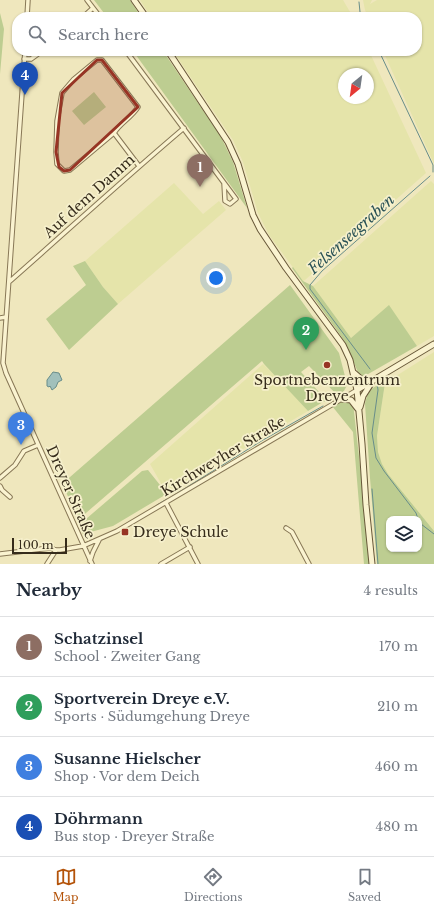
<!DOCTYPE html>
<meta charset="utf-8">
<style>
:root{--surface:#fff;--page:#f6f6f7;--text:#1f2937;--muted:#747a83;--line:#e0e1e3;--accent:#b45309}
body{margin:0;font-family:"Libre Baskerville",serif;background:var(--page);color:var(--text)}
.controls{position:absolute;right:12px;bottom:12px;display:grid;overflow:hidden;border-radius:8px;box-shadow:0 1px 3px #0004}
.controls button{width:36px;height:36px;display:grid;place-items:center;padding:0;border:0;border-bottom:1px solid var(--line);background:var(--surface);color:var(--text);font:20px sans-serif}
.compass{position:absolute;left:338px;top:68px;width:36px;height:36px;border-radius:50%;background:var(--surface);box-shadow:0 1px 3px #0004;rotate:209deg}
.scale{position:absolute;left:12px;bottom:10px;width:55px;box-sizing:border-box;padding-left:4px;border:2px solid #362c1b;border-top:0;font-size:11px;line-height:14px;white-space:nowrap;color:#362c1b;-webkit-text-stroke:3px #f6f0cc;paint-order:stroke}
.you{position:absolute;left:216px;top:278px;width:14px;height:14px;margin:-10px;border:3px solid #fff;border-radius:50%;background:#1a73e8;box-shadow:0 0 0 6px #1a73e833}
.badge{display:grid;place-items:center;width:26px;height:26px;border-radius:50%;background:var(--accent);color:#fff;font-size:13px;font-weight:700}
.pin{position:absolute;translate:-50% -33px;filter:drop-shadow(0 1px 2px #0008)}
.pin::after{content:'';position:absolute;top:21px;width:14px;height:12px;background:inherit;clip-path:polygon(0 0,100% 0,50% 100%)}
.list{margin:0;padding:0;list-style:none}
h2{display:flex;justify-content:space-between;align-items:center;height:52px;margin:0;padding:0 16px;font-size:17px}
h2 small{font-size:13px;font-weight:400;color:var(--muted)}
.list li{display:grid;grid-template-columns:26px 1fr auto;gap:12px;align-items:center;box-sizing:border-box;height:60px;padding:0 16px;border-top:1px solid var(--line)}
.list b{display:block;font-size:15px;white-space:nowrap}
.list p{margin:0;font-size:13px;white-space:nowrap;color:var(--muted)}
.list em{font-size:13px;font-style:normal;color:var(--muted)}
.icon{flex:none;width:22px;height:22px;fill:none;stroke:currentColor;stroke-width:2;stroke-linecap:round;stroke-linejoin:round}
.map{position:relative;flex:none;width:434px;height:564px;overflow:hidden}
.search{position:absolute;background:var(--surface);box-shadow:0 1px 3px #0004;left:12px;right:12px;top:12px;height:44px;display:flex;align-items:center;gap:10px;box-sizing:border-box;padding:0 14px;border-radius:16px;color:var(--muted);font-size:15px}
.sheet{height:292px;background:var(--surface)}
nav{display:flex;justify-content:space-around;align-items:center;box-sizing:border-box;height:56px;border-top:1px solid var(--line);background:var(--surface);font-size:11px;color:var(--muted)}
nav a{display:grid;justify-items:center;gap:2px}
nav .on{color:var(--accent)}
.map>svg:first-child{display:block}
</style>
<div class="map">
<svg width="434" height="564" viewBox="0 0 434 564">
<rect width="100%" height="100%" fill="#efe7bd"/>
<path fill="#e5e4aa" fill-rule="evenodd" d="M 140,0 L 343,0 L 353,17 L 151,17 Z
M 363,0 L 372,0 L 370,4 L 377,0 L 434,0 L 434,164 L 383,51 L 417,51 L 417,17 L 368,17 L 365,10 Z
M 173,51 L 369,51 L 426,173 L 305,280 L 303,281 L 269,235 L 258,213 L 243,162 L 233,140 ZM 344,74 L 368,74 L 368,98 L 344,98 Z
M 431,181 L 434,184 L 434,336 L 417,346 L 389,306 L 351,338 L 313,286 Z
M 174,183 L 203,214 L 219,201 L 226,210 L 118,304 L 103,287 L 85,261 Z
M 434,352 L 434,531 L 388,474 L 382,464 L 378,452 L 377,436 L 385,383 Z
M 263,364 L 286,386 L 308,411 L 167,494 L 150,464 Z"/>
<path fill="#bdcd91" fill-rule="evenodd" d="M 94,0 L 130,0 L 141,17 L 107,17 Z
M 0,13 L 4,29 L 0,74 Z
M 133,51 L 163,51 L 221,137 L 233,162 L 247,208 Z
M 94,92 L 106,107 L 84,125 L 72,111 Z
M 85,261 L 103,287 L 118,304 L 69,350 L 46,319 L 86,285 L 73,266 Z
M 293,267 L 303,281 L 313,286 L 351,338 L 389,305 L 417,346 L 363,377 L 359,375 L 348,348 L 341,336 L 292,268 Z
M 290,285 L 339,353 L 347,384 C 346,389 343,393 338,396 L 309,366 L 301,372 L 327,401 L 323,402 L 308,411 L 264,364 L 262,361 L 79,519 L 62,484 Z
M 385,383 L 377,436 L 378,452 L 382,464 L 388,474 L 434,531 L 434,564 L 377,564 L 370,478 L 365,404 C 368,390 371,387 385,383 ZM 389,519 L 419,519 L 419,549 L 389,549 Z
M 343,401 L 349,401 L 353,403 L 371,564 L 364,564 L 353,432 L 332,406 Z
M 148,470 L 160,485 L 165,495 L 113,526 L 83,534 L 79,525 L 142,471 Z"/>
<path fill="#a1c0bb" stroke="#688d8a" d="M 53,372 L 59,373 L 62,380 L 58,382 L 56,387 L 52,390 L 50,386 L 49,387 L 47,386 L 47,380 Z"/>
<g fill="none" stroke-linecap="round" stroke-linejoin="round">
<path stroke="#688d8a" stroke-width="1" d="M 359,2 L 360,12 L 363,17
M 379,51 L 433,165 L 433,172
M 370,369 L 310,289 L 310,285 L 322,271 L 430,176
M 377,383 L 378,390 L 372,433 L 376,458 L 384,471 L 416,513 L 418,519
M 372,489 L 378,564
M 171,497 L 263,440 L 323,406
M 157,505 L 167,499
M 419,521 L 421,524 L 434,534"/>
<defs>
<path id="minor" d="M 87,0 L 100,17
M 27,17 L 28,0
M 83,17 L 93,8
M 25,51 L 3,363 L 6,373 L 92,564
M 126,51 L 236,199 L 230,204 L 225,201 L 224,183
M 24,59 L 31,59 L 42,51
M 114,133 C 120,123 131,118 138,107 L 102,60 L 97,60 L 74,79 L 62,93 L 57,121 L 56,152 L 57,164 L 64,171 L 70,170 L 114,133 L 139,166
M 9,282 C 67,231 125,178 184,128
M 0,318 L 6,317
M 0,478 L 15,465 L 24,451 L 38,445
M 0,486 L 2,490 L 10,497
M 166,503 L 198,564
M 286,528 L 292,532 L 309,564
M 0,554 L 50,548 L 56,550 L 60,550 L 83,546 L 117,531 L 357,390
M 90,561 L 93,552 L 99,540
M 47,564 L 56,550
M 161,564 L 190,547"/>
<path id="secondary" d="M 134,0 L 146,17
M 168,51 L 228,142 L 238,164 L 253,215 L 260,229 L 286,268 L 343,345 L 350,360 L 357,390 L 362,444 L 366,505 L 372,564
M 354,373 L 362,380 L 371,380
M 357,390 L 434,344
M 342,399 L 351,400 L 358,409
M 360,407 L 363,396 L 372,382"/>
</defs>
<use href="#minor" stroke="#877756" stroke-width="5.5"/>
<use href="#secondary" stroke="#685839" stroke-width="7"/>
<use href="#minor" stroke="#faf3d0" stroke-width="3.5"/>
<use href="#secondary" stroke="#faf3d0" stroke-width="5"/>
</g>
<path fill="#973424" fill-opacity="0.2" stroke="#973424" stroke-width="3" stroke-linejoin="round" d="M 97,60 L 102,60 L 138,107 L 70,170 L 64,171 L 59,167 L 56,152 L 62,93 Z"/>
<g fill="#973424" stroke="#f6f0cc" stroke-width="1.5">
<circle cx="327" cy="365" r="4"/>
<rect x="121" y="528" width="8" height="8" rx="2"/>
</g>
<g text-anchor="middle" dominant-baseline="central" stroke-width="3.5" stroke-linejoin="round" paint-order="stroke">
<g font-size="14" fill="#362c1b" stroke="#f6f0cc">
<text transform="translate(89 196) rotate(-42)">Auf dem Damm</text>
<text transform="translate(223 456) rotate(-31)">Kirchweyher Straße</text>
<text transform="translate(71 492) rotate(66)">Dreyer Straße</text>
</g>
<g font-size="14" fill="#362c1b" stroke="#f6f0cc">
<text x="327" y="380">Sportnebenzentrum<tspan x="327" dy="16">Dreye</tspan></text>
<text x="133" y="532" text-anchor="start">Dreye Schule</text>
</g>
<g font-size="15" font-style="italic" fill="#2a5256" stroke="#f6f0cc">
<text transform="translate(351 234) rotate(-42)">Felsenseegraben</text>
</g>
</g>
</svg>
<div class="controls">
<button><svg class="icon" aria-label="layers" viewBox="0 0 24 24"><path d="M12 4l9 5-9 5-9-5zM3 14l9 5 9-5"/></svg></button>
</div>
<svg class="compass" viewBox="-18 -18 36 36"><path d="M0-13l5 13h-10z" fill="#e53935"/><path d="M0 13l5-13h-10z" fill="#747a83"/></svg>
<div class="scale">100 m</div>
<div class="you"></div>
<div class="pin badge" style="left:200px;top:187px;background:#8d6e63">1</div>
<div class="pin badge" style="left:306px;top:350px;background:#2e9e5b">2</div>
<div class="pin badge" style="left:21px;top:445px;background:#3f7fe0">3</div>
<div class="pin badge" style="left:25px;top:95px;background:#1a4fb4">4</div>
<div class="search"><svg class="icon" aria-label="search" viewBox="0 0 24 24"><circle cx="10" cy="10" r="6"/><path d="M15 15l6 6"/></svg>Search here</div>
</div>
<section class="sheet">
<h2>Nearby<small>4 results</small></h2>
<ul class="list">
<li><span class="badge" style="background:#8d6e63">1</span><div><b>Schatzinsel</b><p>School · Zweiter Gang</p></div><em>170 m</em></li>
<li><span class="badge" style="background:#2e9e5b">2</span><div><b>Sportverein Dreye e.V.</b><p>Sports · Südumgehung Dreye</p></div><em>210 m</em></li>
<li><span class="badge" style="background:#3f7fe0">3</span><div><b>Susanne Hielscher</b><p>Shop · Vor dem Deich</p></div><em>460 m</em></li>
<li><span class="badge" style="background:#1a4fb4">4</span><div><b>Döhrmann</b><p>Bus stop · Dreyer Straße</p></div><em>480 m</em></li>
</ul>
</section>
<nav>
<a class="on"><svg class="icon" aria-label="map" viewBox="0 0 24 24"><path d="M3 6l6-2 6 2 6-2v14l-6 2-6-2-6 2zM9 4v14M15 6v14"/></svg>Map</a>
<a><svg class="icon" aria-label="directions" viewBox="0 0 24 24"><path d="M12 3l9 9-9 9-9-9zM9 14v-3h6M13 9l2 2-2 2"/></svg>Directions</a>
<a><svg class="icon" aria-label="saved" viewBox="0 0 24 24"><path d="M7 4h10v16l-5-4-5 4z"/></svg>Saved</a>
</nav>
